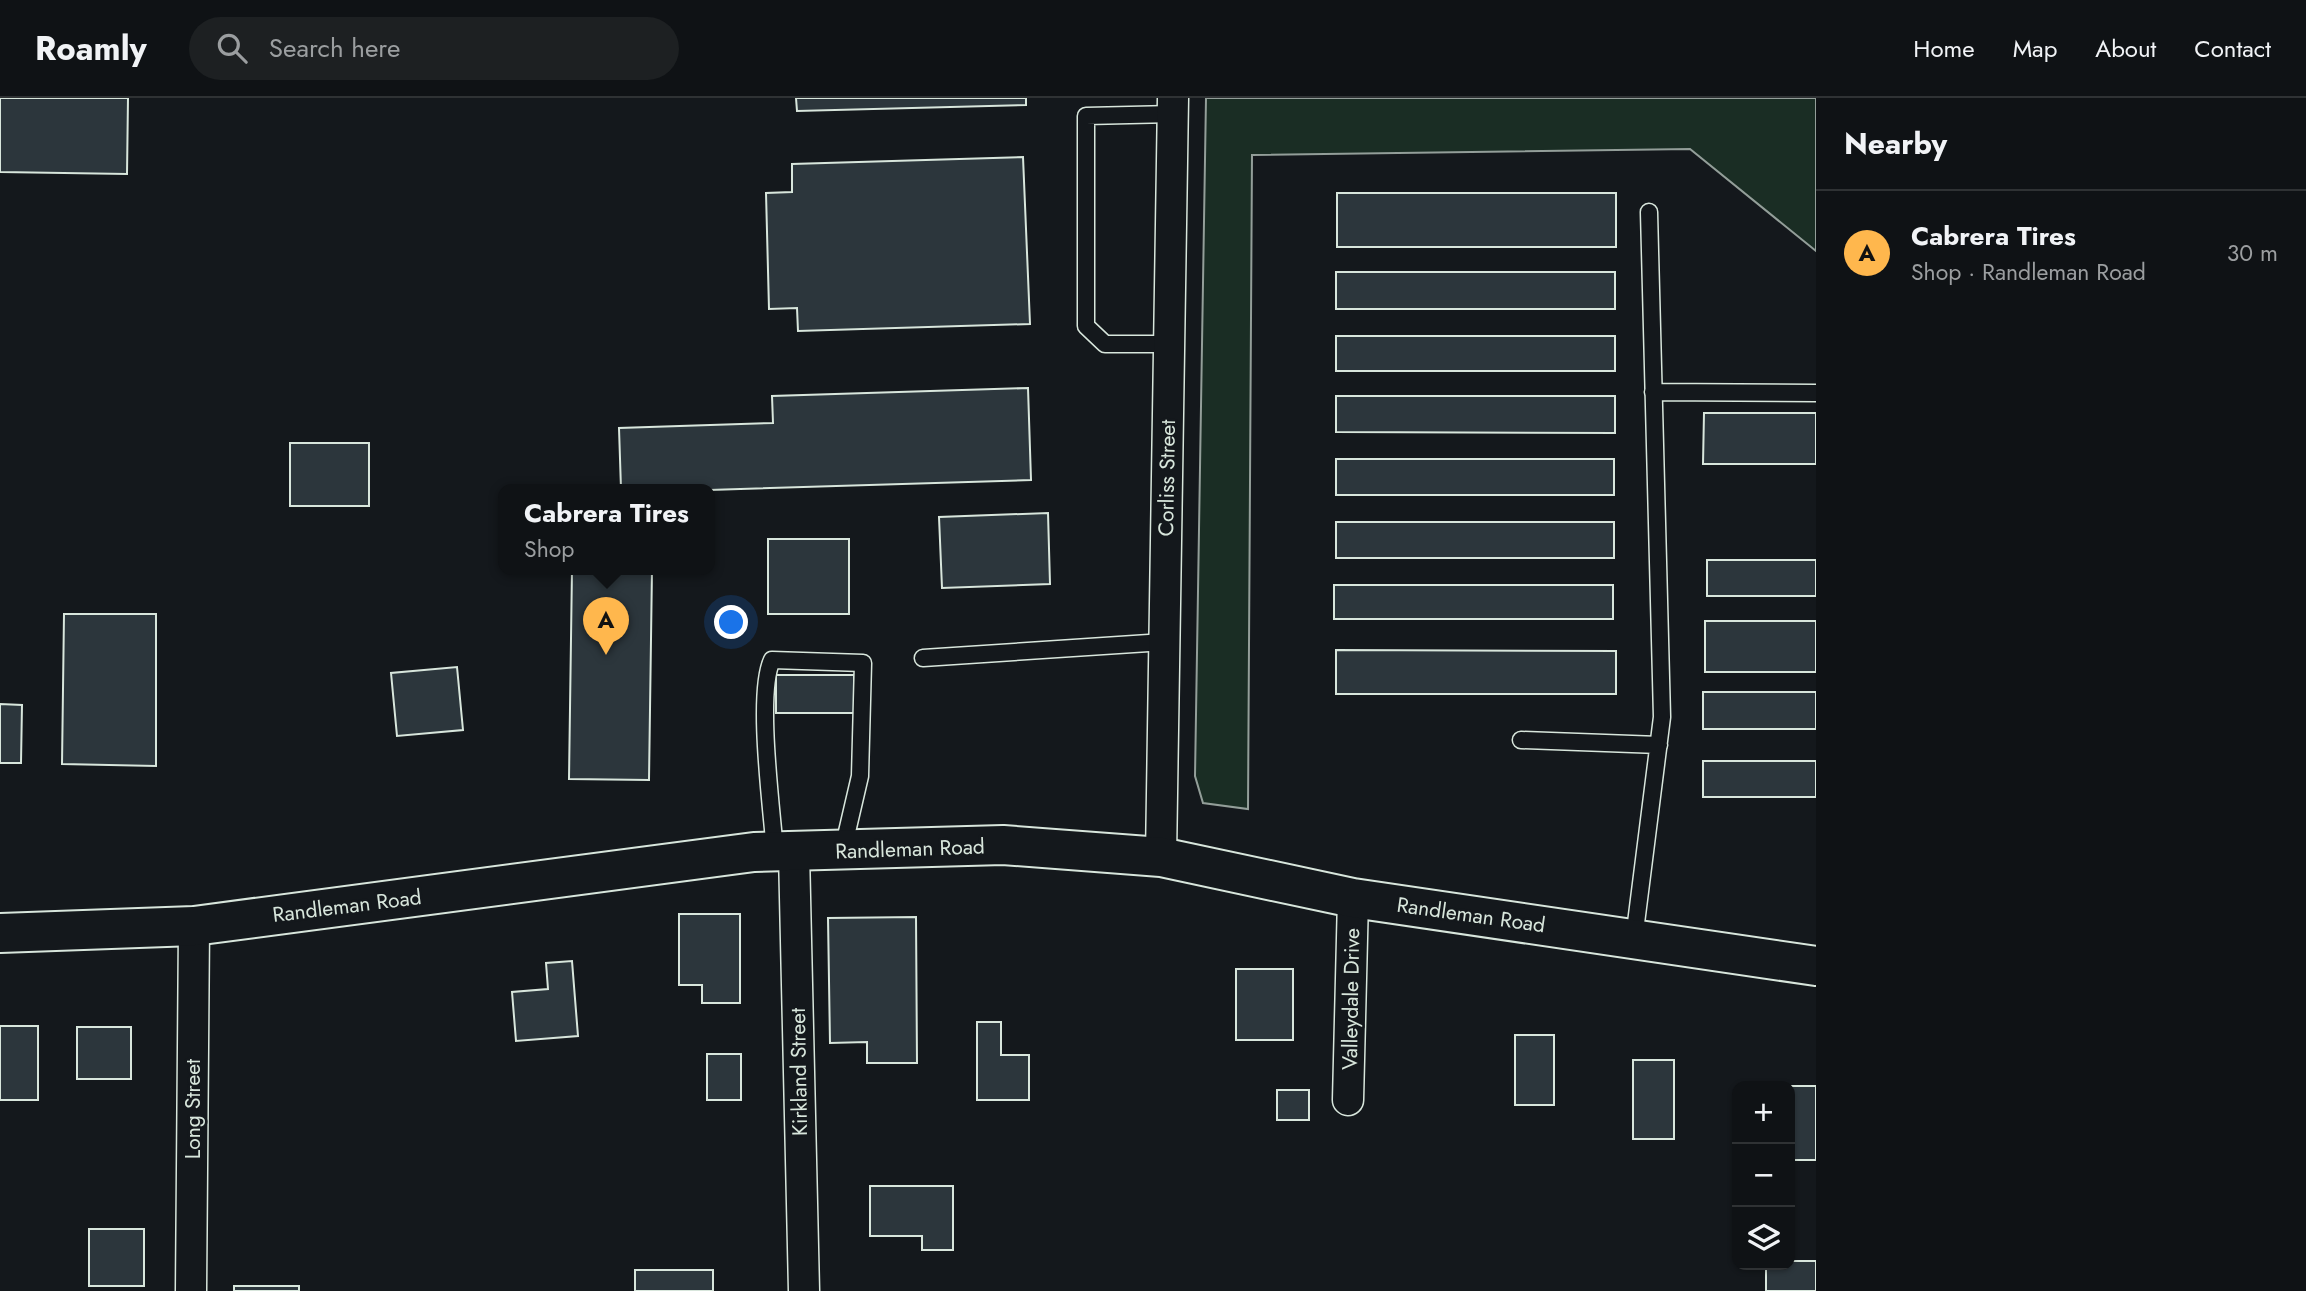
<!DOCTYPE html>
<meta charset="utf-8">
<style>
:root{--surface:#0f1215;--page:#1d2022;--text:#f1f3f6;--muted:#9b9ea0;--line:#2f3234;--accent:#ffb74d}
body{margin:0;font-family:Jost,sans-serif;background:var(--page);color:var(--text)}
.controls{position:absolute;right:21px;bottom:21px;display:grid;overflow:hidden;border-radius:14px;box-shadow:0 2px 5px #0004}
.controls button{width:63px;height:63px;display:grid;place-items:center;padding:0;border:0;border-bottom:2px solid var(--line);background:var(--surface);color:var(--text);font:35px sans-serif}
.you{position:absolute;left:732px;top:525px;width:24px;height:24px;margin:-18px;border:5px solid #fff;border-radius:50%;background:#1a73e8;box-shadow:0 0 0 10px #1a73e833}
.badge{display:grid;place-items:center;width:46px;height:46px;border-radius:50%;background:var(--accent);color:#111;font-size:23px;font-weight:700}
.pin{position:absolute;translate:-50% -58px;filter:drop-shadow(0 2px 4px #0008)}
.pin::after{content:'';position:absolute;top:37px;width:24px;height:21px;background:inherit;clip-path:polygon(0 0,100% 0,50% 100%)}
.popup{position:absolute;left:498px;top:386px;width:217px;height:91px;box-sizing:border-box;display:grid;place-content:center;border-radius:14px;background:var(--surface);filter:drop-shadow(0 2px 5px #0005);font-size:23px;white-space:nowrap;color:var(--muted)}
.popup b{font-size:26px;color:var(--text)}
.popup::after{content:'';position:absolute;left:50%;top:100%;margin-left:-14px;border:14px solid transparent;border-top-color:var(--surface)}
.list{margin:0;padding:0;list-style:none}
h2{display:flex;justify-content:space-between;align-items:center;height:91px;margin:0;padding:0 28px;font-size:30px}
h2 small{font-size:23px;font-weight:400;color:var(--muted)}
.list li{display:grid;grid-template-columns:46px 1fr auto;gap:21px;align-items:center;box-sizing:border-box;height:126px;padding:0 28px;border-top:2px solid var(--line)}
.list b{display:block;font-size:26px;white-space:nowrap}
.list p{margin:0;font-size:23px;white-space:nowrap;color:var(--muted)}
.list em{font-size:23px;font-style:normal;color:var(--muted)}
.icon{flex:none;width:38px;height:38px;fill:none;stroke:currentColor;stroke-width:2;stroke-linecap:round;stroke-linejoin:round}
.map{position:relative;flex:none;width:1816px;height:1193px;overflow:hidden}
header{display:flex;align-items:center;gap:42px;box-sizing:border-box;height:98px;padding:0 35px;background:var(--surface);border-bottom:2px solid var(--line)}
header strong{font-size:33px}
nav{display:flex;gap:38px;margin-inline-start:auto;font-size:24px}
.search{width:490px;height:63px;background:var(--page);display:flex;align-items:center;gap:18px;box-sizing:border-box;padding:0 24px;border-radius:38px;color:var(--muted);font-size:26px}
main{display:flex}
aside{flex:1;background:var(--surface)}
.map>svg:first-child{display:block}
</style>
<header>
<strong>Roamly</strong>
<div class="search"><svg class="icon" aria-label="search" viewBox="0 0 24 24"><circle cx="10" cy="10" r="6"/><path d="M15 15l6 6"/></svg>Search here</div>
<nav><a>Home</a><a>Map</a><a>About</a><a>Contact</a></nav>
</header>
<main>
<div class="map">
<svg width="1816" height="1193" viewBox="0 0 1816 1193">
<rect width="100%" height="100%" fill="#14181c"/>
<path fill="#1a2d24" stroke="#939e99" stroke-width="2" d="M 1206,0 L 1816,0 L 1816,153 L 1690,51 L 1252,57 L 1248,711 L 1203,705 L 1195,678 Z"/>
<path fill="#2c363c" stroke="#d8e6dc" stroke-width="2" d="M 0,0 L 128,0 L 127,76 L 0,74 Z
M 796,0 L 1026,0 L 1026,7 L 797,13 Z
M 1023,59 L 1030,226 L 798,233 L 797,210 L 769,211 L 766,95 L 792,94 L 792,66 Z
M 1337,95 L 1616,95 L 1616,149 L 1337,149 Z
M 1336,174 L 1615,174 L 1615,211 L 1336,211 Z
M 1336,238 L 1615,238 L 1615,273 L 1336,273 Z
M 1028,290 L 1031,382 L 709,392 L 621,391 L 619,330 L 773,325 L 772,298 Z
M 1336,298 L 1615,298 L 1615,335 L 1336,334 Z
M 1704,315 L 1816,315 L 1816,366 L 1703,366 Z
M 290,345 L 369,345 L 369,408 L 290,408 Z
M 1336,361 L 1614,361 L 1614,397 L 1336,397 Z
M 1048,415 L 1050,486 L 942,490 L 939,419 Z
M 1336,424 L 1614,424 L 1614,460 L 1336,460 Z
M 768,441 L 849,441 L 849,516 L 768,516 Z
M 1707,462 L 1816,462 L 1816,498 L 1707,498 Z
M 572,471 L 652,471 L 649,682 L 569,681 Z
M 1334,487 L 1613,487 L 1613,521 L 1334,521 Z
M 64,516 L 156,516 L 156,668 L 62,666 Z
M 1705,523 L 1816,523 L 1816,574 L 1705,574 Z
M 1336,552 L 1616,553 L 1616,596 L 1336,596 Z
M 457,569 L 463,632 L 397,638 L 391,575 Z
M 776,577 L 854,577 L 854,615 L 776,615 Z
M 1703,594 L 1816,594 L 1816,631 L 1703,631 Z
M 0,606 L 22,607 L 21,665 L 0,665 Z
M 1703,663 L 1816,663 L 1816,699 L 1703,699 Z
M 679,816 L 740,816 L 740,905 L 702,905 L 702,887 L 679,887 Z
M 916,819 L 917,965 L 867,965 L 867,944 L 830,945 L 828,820 Z
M 572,863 L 578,938 L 516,943 L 512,894 L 548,891 L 546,865 Z
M 1236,871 L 1293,871 L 1293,942 L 1236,942 Z
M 977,924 L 1001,924 L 1001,957 L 1029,957 L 1029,1002 L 977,1002 Z
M 0,928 L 38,928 L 38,1002 L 0,1002 Z
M 77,929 L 131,929 L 131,981 L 77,981 Z
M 1515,937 L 1554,937 L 1554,1007 L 1515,1007 Z
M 707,956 L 741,956 L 741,1002 L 707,1002 Z
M 1633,962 L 1674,962 L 1674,1041 L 1633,1041 Z
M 1773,988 L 1816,988 L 1816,1062 L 1790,1062 L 1790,988 Z
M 1277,992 L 1309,992 L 1309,1022 L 1277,1022 Z
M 870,1088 L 953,1088 L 953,1152 L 922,1152 L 922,1138 L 870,1138 Z
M 89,1131 L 144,1131 L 144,1188 L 89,1188 Z
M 1790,1163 L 1816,1163 L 1816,1193 L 1766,1193 L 1766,1167 L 1790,1167 Z
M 635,1172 L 713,1172 L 713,1193 L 635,1193 Z
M 234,1188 L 299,1188 L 299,1193 L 234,1193 Z"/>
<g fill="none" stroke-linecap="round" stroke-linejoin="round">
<defs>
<path id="service" d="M 1169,246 L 1105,246 L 1086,228 L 1086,18 L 1173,16
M 1653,294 L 1816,295
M 923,560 L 1164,544
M 1521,642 L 1659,647
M 775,754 C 772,712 756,596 772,562 L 863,565 L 860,678 L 843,751
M 1634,841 L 1662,619 L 1649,114"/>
<path id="minor" d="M 794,755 L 804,1193
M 1161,759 L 1173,0
M 1348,1002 L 1353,800
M 191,1193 L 194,828"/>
<path id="primary" d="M 0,835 L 194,828 L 754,754 L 1003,747 L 1161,759 L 1353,800 L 1816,868"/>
</defs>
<use href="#service" stroke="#d8e6dc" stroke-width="19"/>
<use href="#minor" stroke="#d8e6dc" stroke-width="33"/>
<use href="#primary" stroke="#d8e6dc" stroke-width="42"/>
<use href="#service" stroke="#14181c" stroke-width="16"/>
<use href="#minor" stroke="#14181c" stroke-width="30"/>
<use href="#primary" stroke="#14181c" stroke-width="38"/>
</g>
<g text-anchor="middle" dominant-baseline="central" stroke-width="5" stroke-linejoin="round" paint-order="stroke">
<g font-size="21" fill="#d8e6dc" stroke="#14181c">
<text transform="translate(1167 380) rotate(-89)">Corliss Street</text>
<text transform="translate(910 751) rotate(-2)">Randleman Road</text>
<text transform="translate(347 808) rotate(-7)">Randleman Road</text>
<text transform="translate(1471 817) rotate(8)">Randleman Road</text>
<text transform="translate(1351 901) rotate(-89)">Valleydale Drive</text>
<text transform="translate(799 974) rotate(-91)">Kirkland Street</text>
<text transform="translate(193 1011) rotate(-90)">Long Street</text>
</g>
</g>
</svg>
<div class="controls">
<button>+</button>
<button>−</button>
<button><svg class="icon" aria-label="layers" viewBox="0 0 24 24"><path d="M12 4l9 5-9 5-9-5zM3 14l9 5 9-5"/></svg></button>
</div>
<div class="you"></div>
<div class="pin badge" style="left:606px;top:557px">A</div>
<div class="popup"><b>Cabrera Tires</b>Shop</div>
</div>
<aside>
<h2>Nearby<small></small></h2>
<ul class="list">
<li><span class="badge">A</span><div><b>Cabrera Tires</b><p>Shop · Randleman Road</p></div><em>30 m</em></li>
</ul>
</aside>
</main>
